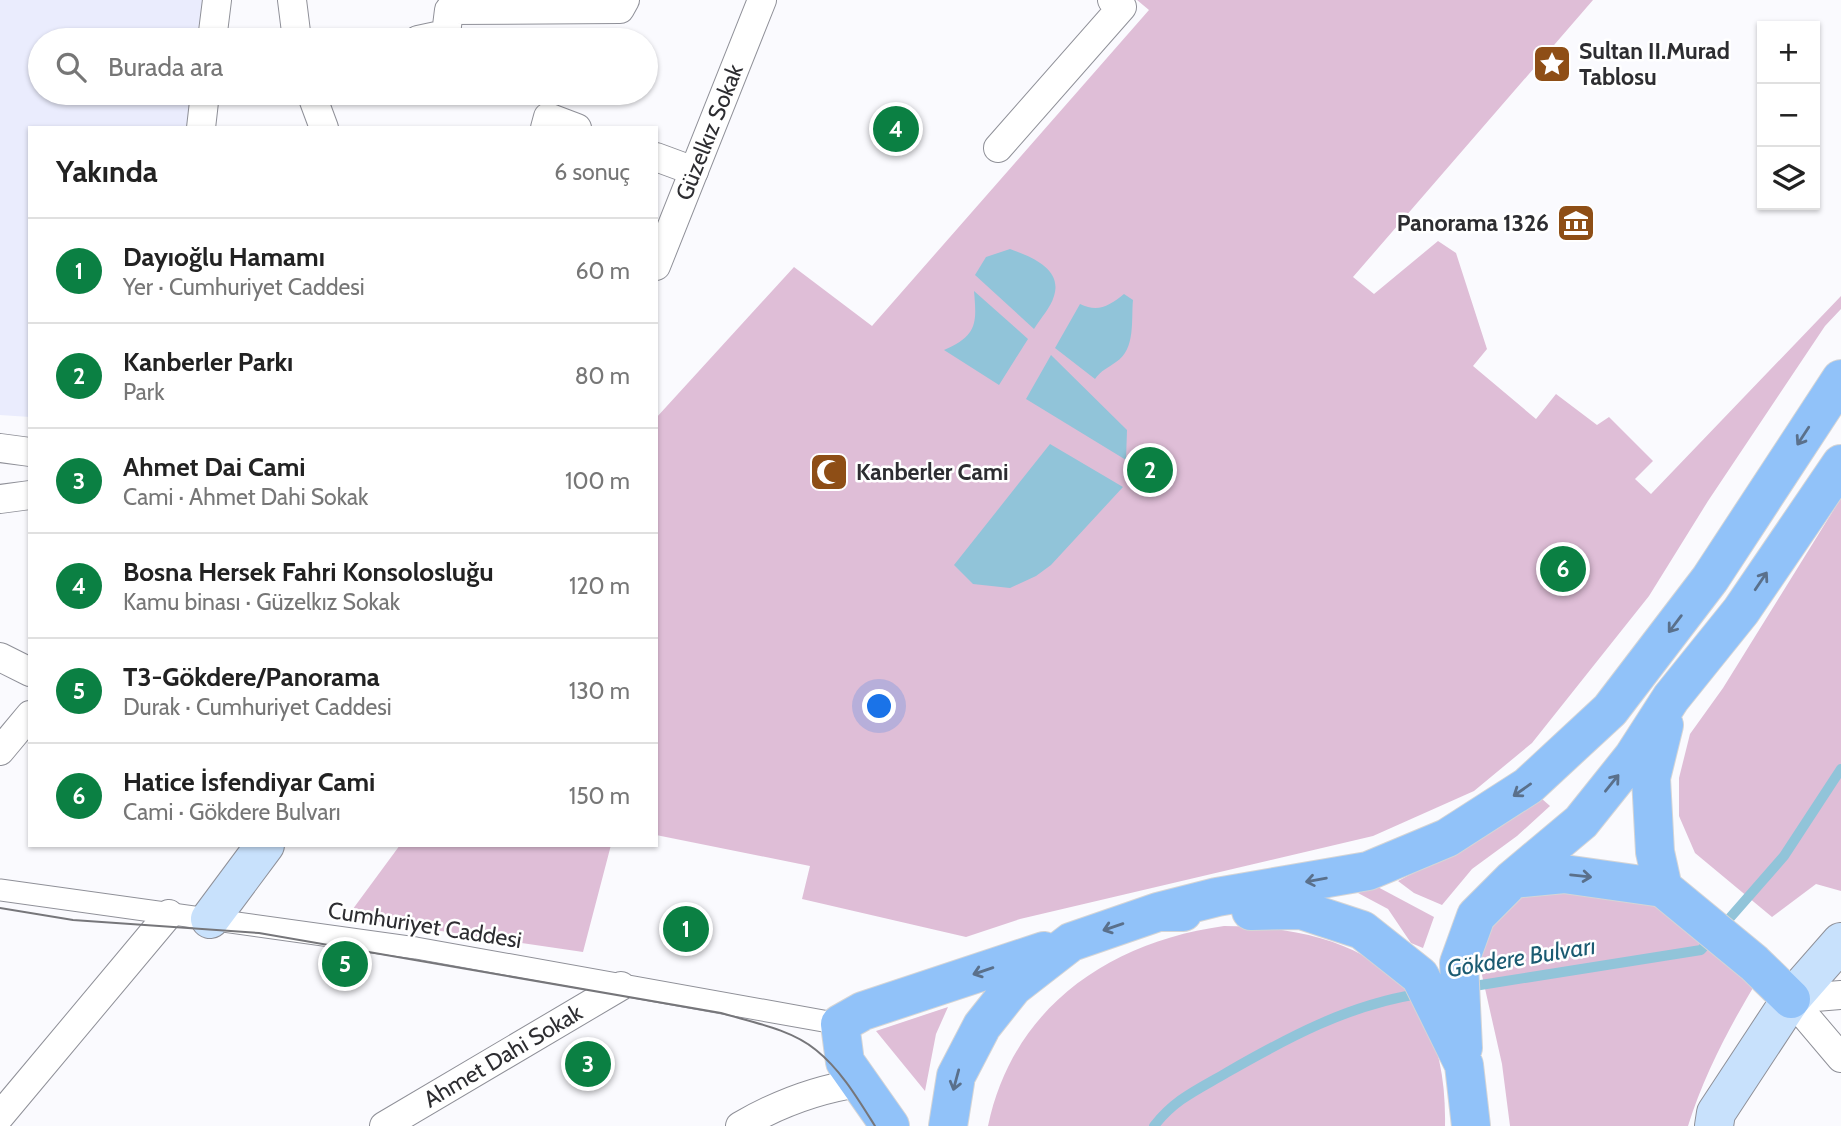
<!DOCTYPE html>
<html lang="tr">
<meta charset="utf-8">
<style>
:root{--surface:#fff;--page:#f2f2f2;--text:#222;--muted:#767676;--line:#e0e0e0;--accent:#0b8043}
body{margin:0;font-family:Cabin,sans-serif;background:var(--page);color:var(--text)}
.controls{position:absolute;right:21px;top:21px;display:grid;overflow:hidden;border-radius:0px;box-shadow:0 2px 5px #0004}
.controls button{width:63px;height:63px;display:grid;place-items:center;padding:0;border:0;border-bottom:2px solid var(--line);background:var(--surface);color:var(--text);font:35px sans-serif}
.you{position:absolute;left:880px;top:707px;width:24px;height:24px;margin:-18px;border:5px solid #fff;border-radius:50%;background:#1a73e8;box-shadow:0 0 0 10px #1a73e833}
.badge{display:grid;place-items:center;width:46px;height:46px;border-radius:50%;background:var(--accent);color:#fff;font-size:23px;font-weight:700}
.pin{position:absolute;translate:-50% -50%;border:4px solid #fff;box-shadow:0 2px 7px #0006}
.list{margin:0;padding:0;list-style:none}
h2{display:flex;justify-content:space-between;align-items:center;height:91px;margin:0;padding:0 28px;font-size:30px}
h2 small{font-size:23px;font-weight:400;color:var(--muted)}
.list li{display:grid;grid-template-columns:46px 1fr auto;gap:21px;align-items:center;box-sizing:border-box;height:105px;padding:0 28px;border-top:2px solid var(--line)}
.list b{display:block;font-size:26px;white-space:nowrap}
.list p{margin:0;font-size:23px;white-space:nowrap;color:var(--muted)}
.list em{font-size:23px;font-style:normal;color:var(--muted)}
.icon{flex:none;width:38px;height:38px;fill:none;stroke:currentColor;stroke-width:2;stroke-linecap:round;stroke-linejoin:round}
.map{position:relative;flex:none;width:1841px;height:1126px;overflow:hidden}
.search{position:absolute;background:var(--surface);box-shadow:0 2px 5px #0004;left:28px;top:28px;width:630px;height:77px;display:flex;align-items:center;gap:18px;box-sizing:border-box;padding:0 24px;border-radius:38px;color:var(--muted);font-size:26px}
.panel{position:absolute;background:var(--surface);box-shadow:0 2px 5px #0004;left:28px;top:126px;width:630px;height:721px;border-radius:0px}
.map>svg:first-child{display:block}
</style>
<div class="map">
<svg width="1841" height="1126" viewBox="0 0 1841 1126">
<rect width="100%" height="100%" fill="#fafafe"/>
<path fill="#eaecfd" d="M 0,0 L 208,0 L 202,40 L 40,40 L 40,93 L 195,93 L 191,128 L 30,128 L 30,417 L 0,415 Z"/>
<path fill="#dfbed7" d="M 1137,0 L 1593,0 L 1353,277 L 1374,294 L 1438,241 L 1456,253 L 1487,349 L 1473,366 L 1536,419 L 1556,394 L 1597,425 L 1609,417 L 1653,461 L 1635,479 L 1651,494 L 1841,296 L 1841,309 L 1825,326 L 1708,501 L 1649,596 L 1532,743 L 1474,791 L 1373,836 L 1020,919 L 966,937 L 802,899 L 810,866 L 656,835 L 656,418 L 794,267 L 872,326 L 1149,10 Z
M 1841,498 L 1841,891 L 1816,884 L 1772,917 L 1695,853 L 1679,816 L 1679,778 L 1690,734 L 1723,688 Z
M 1541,798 L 1550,806 L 1517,836 L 1472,869 L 1442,905 L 1414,893 L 1398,881 L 1464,846 Z
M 400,845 L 611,845 L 583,952 L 347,917 Z
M 1374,885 L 1434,917 L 1423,948 L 1411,943 L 1388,909 L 1358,893 Z
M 1529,886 L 1655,901 L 1760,976 C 1731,1024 1705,1072 1688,1126 L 1510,1126 L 1502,1064 L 1477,953 L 1485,930 Z
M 1224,926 C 1360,927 1448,979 1445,1126 L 988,1126 C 1013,1007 1109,942 1224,926 Z
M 948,1007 L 936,1034 L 925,1091 L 876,1031 Z"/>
<path fill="#91c4d9" d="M 1010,249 C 1029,256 1063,268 1054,296 C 1051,307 1040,319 1034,329 L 975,275 L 986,257 Z
M 974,291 L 1028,339 L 999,385 L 944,350 C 977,336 977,324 974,291 Z
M 1124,294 L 1133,300 C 1131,320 1136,349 1116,362 C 1108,368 1101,370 1095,379 L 1055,348 L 1080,304 C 1098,313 1109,306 1124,294 Z
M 1051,355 L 1127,430 L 1126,460 L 1026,399 Z
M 1050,444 L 1123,487 L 1051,565 L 1036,576 L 1010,588 L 973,584 L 954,565 Z"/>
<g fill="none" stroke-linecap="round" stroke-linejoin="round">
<path stroke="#91c4d9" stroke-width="10" d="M 1721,928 L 1784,856 L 1841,769
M 1468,987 L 1701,950 L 1711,939
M 1154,1126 C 1175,1099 1197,1090 1226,1073 C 1287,1038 1348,1005 1418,994"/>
<defs>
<path id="pedestrian" d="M 0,890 L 416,948 L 840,1024"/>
<g id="minor">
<path d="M 292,0 L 297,40"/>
<path d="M 212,40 L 217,0"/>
<path d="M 418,40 L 446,34 L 449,10 L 620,9 L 625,0"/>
<path d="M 311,93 L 324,128"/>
<path d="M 201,128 L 205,93"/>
<path d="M 545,128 L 548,117 L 577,128"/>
<path d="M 998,148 L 1122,7 L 1112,0"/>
<path d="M 656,157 L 694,171"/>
<path id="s1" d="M 656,266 L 762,0"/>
<path d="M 0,448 L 30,452"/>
<path d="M 0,499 L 30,495"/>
<path d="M 0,657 L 30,672"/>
<path d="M 0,751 L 30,715"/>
<path d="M 1791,999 L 1841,1058"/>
<path d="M 1791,999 L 1841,995"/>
<path d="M 0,1116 L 169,914"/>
<path id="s2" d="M 384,1126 L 621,986"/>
<path d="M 740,1126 C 776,1105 818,1089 860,1083"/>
</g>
<path id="secondary" d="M 210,919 L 265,845
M 1714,1126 L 1716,1113 L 1791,999 L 1841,942"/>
<path id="primary" d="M 1513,879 L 1564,874 L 1663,888 L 1754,963 L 1791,999
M 1663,888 L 1655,852 L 1651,778 L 1664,725
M 1251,911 L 1301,910 L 1362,930 L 1420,976 L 1464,1065 L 1471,1126
M 1158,912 L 1217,897 L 1368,871 L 1447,838 L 1528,786 L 1610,710 L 1710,579 L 1841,379
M 1463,1048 L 1459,963 L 1476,916 L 1513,879 L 1581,822 L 1633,757 L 1671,698 L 1741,611 L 1841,464
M 890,1126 L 845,1062 L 840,1024 L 863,1011 L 1044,951
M 948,1126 L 956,1076 L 982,1026 L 1013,987 L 1071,942 L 1158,912 L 1183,912"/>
</defs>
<use href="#pedestrian" stroke="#8f9098" stroke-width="23"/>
<use href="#minor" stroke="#8f9098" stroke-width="30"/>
<use href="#secondary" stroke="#8f9098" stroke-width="40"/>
<use href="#primary" stroke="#d5d5d6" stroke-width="40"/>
<use href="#pedestrian" stroke="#fff" stroke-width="21"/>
<use href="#minor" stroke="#fff" stroke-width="28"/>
<use href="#secondary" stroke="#c8e1fc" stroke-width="38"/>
<use href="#primary" stroke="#91c2f9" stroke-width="38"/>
<path stroke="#76767a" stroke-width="2" d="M 0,908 L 73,920 L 259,933 L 721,1013 C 751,1022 791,1029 816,1050 C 841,1070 858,1099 875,1126"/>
</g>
<defs><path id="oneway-shaft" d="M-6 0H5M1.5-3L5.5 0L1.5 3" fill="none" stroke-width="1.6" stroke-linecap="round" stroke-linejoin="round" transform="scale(1.75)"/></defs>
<g stroke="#5a708b">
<use href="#oneway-shaft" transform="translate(1803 436) rotate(123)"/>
<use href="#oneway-shaft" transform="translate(1761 581) rotate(-56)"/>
<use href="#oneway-shaft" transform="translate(1675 624) rotate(127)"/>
<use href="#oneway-shaft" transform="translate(1612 783) rotate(-51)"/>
<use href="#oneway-shaft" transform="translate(1522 790) rotate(145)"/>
<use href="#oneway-shaft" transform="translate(1581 876) rotate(6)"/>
<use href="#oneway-shaft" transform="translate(1316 880) rotate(170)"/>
<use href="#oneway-shaft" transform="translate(1113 927) rotate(161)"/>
<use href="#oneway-shaft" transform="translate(983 971) rotate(161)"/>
<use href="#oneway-shaft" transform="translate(956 1080) rotate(105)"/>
</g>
<defs>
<symbol id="sight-square" viewBox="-11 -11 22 22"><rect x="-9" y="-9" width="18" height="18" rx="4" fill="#8e4e16" stroke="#fff"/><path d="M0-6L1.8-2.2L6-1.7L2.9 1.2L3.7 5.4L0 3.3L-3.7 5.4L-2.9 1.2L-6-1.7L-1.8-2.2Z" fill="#fff"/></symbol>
<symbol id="museum-square" viewBox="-11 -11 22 22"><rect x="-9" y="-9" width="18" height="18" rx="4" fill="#8e4e16" stroke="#fff"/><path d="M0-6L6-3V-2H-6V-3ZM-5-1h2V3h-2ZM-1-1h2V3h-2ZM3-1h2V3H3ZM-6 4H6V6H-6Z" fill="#fff"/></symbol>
<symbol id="mosque-square" viewBox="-11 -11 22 22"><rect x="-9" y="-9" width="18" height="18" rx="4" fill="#8e4e16" stroke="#fff"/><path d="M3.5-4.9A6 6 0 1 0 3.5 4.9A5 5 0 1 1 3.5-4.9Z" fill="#fff"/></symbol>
</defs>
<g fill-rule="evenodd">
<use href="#sight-square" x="1530" y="42" width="44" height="44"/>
<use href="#museum-square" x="1554" y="201" width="44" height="44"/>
<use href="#mosque-square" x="807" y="450" width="44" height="44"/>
</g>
<g text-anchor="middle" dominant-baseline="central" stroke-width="5" stroke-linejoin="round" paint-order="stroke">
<g font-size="23" font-weight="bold" fill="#2d2d31" stroke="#fff" text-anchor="start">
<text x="1579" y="51">Sultan II.Murad<tspan x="1579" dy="26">Tablosu</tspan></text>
<text x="1549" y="223" text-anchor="end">Panorama 1326</text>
<text x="856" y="472">Kanberler Cami</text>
</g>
<g font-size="23" fill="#2d2d31" stroke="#fff">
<text stroke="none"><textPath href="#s1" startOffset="144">Güzelkız Sokak</textPath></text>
<text transform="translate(425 925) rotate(9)">Cumhuriyet Caddesi</text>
<text stroke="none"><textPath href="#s2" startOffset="138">Ahmet Dahi Sokak</textPath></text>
</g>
<g font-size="24" font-style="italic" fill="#1b5b72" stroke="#fff">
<text transform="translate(1521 957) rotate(-9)">Gökdere Bulvarı</text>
</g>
</g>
</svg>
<div class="controls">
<button>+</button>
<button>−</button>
<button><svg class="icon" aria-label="layers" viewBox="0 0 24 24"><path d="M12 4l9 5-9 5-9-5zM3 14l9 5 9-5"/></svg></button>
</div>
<div class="you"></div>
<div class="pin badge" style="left:686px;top:929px">1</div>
<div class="pin badge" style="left:1150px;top:470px">2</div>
<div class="pin badge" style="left:588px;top:1064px">3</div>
<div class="pin badge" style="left:896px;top:129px">4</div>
<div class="pin badge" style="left:345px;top:964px">5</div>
<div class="pin badge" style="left:1563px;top:569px">6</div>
<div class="search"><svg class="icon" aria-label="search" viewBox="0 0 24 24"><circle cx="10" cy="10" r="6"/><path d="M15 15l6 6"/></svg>Burada ara</div>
<section class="panel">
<h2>Yakında<small>6 sonuç</small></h2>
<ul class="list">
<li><span class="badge">1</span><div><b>Dayıoğlu Hamamı</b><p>Yer · Cumhuriyet Caddesi</p></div><em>60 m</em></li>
<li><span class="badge">2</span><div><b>Kanberler Parkı</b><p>Park</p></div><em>80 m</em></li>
<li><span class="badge">3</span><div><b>Ahmet Dai Cami</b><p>Cami · Ahmet Dahi Sokak</p></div><em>100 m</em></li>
<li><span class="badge">4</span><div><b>Bosna Hersek Fahri Konsolosluğu</b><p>Kamu binası · Güzelkız Sokak</p></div><em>120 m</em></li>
<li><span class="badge">5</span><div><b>T3-Gökdere/Panorama</b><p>Durak · Cumhuriyet Caddesi</p></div><em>130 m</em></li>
<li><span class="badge">6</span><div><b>Hatice İsfendiyar Cami</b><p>Cami · Gökdere Bulvarı</p></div><em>150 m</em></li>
</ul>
</section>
</div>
